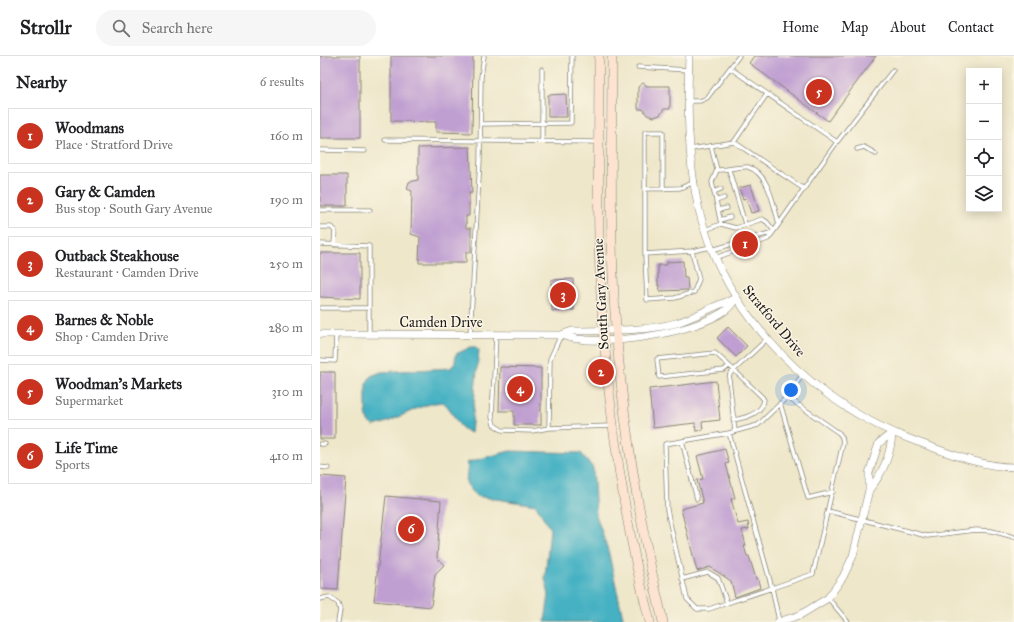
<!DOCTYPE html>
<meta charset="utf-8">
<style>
:root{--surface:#fff;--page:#f6f6f6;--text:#202124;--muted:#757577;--line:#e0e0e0;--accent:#c8321e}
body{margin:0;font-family:"IM FELL Great Primer",serif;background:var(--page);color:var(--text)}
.controls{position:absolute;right:12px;top:12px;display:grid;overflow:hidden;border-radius:0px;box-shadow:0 2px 10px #0003}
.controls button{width:36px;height:36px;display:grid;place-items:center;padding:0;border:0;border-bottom:1px solid var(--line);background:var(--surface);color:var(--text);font:20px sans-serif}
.you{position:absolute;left:471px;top:334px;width:14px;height:14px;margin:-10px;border:3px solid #fff;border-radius:50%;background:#1a73e8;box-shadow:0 0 0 6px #1a73e833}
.badge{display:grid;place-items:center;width:26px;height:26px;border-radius:50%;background:var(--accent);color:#fff;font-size:13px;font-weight:700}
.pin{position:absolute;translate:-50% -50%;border:2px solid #fff;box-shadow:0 1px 4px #0006}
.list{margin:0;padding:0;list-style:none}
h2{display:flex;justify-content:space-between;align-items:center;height:52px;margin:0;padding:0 16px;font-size:17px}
h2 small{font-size:13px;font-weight:400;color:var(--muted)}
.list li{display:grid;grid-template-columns:26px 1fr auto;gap:12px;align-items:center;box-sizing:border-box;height:56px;margin:0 8px 8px;padding:0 8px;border:1px solid var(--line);border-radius:0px}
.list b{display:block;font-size:15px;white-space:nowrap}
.list p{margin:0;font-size:13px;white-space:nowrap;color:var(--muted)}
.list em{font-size:13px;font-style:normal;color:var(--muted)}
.icon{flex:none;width:22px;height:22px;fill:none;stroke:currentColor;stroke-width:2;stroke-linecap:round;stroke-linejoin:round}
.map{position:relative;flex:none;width:694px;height:566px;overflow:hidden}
header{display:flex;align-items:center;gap:24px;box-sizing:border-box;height:56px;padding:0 20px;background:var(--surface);border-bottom:1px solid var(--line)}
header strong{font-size:19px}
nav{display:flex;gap:22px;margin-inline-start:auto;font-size:14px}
.search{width:280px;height:36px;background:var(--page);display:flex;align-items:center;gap:10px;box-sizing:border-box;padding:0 14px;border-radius:22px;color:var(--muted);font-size:15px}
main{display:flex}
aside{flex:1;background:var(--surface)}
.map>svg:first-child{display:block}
</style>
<header>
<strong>Strollr</strong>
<div class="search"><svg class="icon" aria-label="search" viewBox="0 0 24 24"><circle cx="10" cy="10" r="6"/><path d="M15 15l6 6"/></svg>Search here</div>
<nav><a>Home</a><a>Map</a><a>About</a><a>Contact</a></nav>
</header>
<main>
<aside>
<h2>Nearby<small>6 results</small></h2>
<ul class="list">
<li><span class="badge">1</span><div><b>Woodmans</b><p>Place · Stratford Drive</p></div><em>160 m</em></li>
<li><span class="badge">2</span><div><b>Gary &amp; Camden</b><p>Bus stop · South Gary Avenue</p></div><em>190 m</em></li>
<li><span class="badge">3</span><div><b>Outback Steakhouse</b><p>Restaurant · Camden Drive</p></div><em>250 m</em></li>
<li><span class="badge">4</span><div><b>Barnes &amp; Noble</b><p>Shop · Camden Drive</p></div><em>280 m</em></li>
<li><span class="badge">5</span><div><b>Woodman's Markets</b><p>Supermarket</p></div><em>310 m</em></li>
<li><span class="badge">6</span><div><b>Life Time</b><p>Sports</p></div><em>410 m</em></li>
</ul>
</aside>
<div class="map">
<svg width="694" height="566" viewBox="0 0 694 566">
<rect width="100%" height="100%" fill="#fcf5e5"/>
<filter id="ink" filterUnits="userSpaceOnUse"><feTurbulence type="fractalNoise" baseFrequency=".025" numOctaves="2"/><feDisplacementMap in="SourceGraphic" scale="8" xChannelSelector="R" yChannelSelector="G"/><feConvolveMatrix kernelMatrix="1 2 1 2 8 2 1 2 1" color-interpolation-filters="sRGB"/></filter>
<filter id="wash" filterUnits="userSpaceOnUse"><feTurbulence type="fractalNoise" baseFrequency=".012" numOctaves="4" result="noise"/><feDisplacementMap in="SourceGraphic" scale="16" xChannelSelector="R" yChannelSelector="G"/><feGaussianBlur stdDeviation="0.9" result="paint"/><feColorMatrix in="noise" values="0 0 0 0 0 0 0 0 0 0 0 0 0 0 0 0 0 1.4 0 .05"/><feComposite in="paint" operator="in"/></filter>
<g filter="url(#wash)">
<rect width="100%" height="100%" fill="#eee7ca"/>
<path fill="#45b1c3" stroke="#306670" d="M 151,291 L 156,291 L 159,294 L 151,377 C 135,372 135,355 123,346 C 98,347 78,365 54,370 L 48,366 L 46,356 L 46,328 L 51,320 L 61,316 L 131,312 L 135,306 L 136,298 Z
M 190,395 L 261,397 L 273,412 L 276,459 L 288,494 L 304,566 L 225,566 L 229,539 L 225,522 L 230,473 L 216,449 L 156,440 L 146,427 L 148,406 Z"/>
<g id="blocks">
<path fill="#bf9fd1" d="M 0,0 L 40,0 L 40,82 L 0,82 Z
M 71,0 L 153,0 L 152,77 L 116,76 L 116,66 L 71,65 Z
M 434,0 L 556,0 L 508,65 L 429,7 Z
M 323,27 L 327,30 L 350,30 L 350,53 L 344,53 L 340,59 L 334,61 L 327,59 L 323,53 L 318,53 L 318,31 Z
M 246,38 L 247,61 L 228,61 L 228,39 Z
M 150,91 L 152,137 L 149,137 L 149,160 L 146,160 L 146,172 L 151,172 L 151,196 L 146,196 L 146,207 L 99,207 L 100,181 L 91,178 L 92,135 L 87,133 L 89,126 L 98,124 L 98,92 Z
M 0,119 L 27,119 L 27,150 L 0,150 Z
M 431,129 L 439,155 L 431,157 L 426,142 L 423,143 L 419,132 Z
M 0,197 L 40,197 L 40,243 L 0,241 Z
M 363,205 L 364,222 L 367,222 L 368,234 L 340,235 L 339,229 L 338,230 L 338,209 L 347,209 L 347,206 Z
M 253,223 L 254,254 L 232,255 L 231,224 Z
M 408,271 L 427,290 L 416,301 L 397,282 Z
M 180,311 L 221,312 L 221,369 L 194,369 L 194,355 L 179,355 Z
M 0,316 L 15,316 L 15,383 L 0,383 Z
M 396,325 L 400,364 L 382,366 L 383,374 L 376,375 L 375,367 L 333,372 L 329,333 Z
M 405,393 L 409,407 L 406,408 L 415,442 L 411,443 L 418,468 L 428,466 L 429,473 L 422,474 L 426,490 L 424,490 L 427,500 L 429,500 L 436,523 L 438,523 L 440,532 L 415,541 L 411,525 L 390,511 L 377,515 L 361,453 L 383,447 L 377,424 L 383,423 L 377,400 Z
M 0,420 L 26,422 L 18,534 L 0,533 Z
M 66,440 L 121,445 L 117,502 L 124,509 L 115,518 L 111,551 L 54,545 Z"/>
</g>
</g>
<g filter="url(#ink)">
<use href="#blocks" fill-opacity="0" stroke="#858273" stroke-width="1"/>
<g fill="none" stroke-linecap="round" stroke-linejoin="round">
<defs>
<path id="service" d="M 318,11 L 368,14
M 222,13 L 222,85
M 368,45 L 380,45 L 387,42 L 419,0
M 161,68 L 251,67 L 252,0
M 65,84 L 278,86
M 414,86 L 447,38
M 517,86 L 573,14
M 391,90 L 397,114 L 392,126 L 401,168
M 371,93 L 414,86 L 484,133
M 537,93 L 544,91 L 556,98
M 0,94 L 45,95
M 397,114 C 404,114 424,110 428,111 C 449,117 454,151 459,168
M 409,114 L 425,168
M 325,133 L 360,132 L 375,126
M 343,133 L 343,76 L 325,76 L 325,198 L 372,195 L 391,191
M 394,136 L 401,133
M 396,145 L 404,142
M 0,154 L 50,154
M 398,154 L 407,152
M 400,164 L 410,161
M 0,171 L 11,171 L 15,175 L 14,189
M 385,174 L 401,168 L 416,172 L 442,163 L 447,166 L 454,175 L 517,86 L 410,12
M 0,188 L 49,190 L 49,278
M 392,194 L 453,176
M 325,198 L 327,244 L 355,242 L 374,236 L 379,223 L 372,195
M 395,202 L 448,183 L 454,175
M 1,252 L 49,252
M 150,279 L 160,104 L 161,21 L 164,0
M 176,279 L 172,361 L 174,369 L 182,374 L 212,375 L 229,372 L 292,370
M 0,304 L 15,305 L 16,278
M 409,310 L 404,314 L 339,321 L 337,303 L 395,297 L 414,314 L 442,341 L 444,344 C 442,358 425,362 413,364
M 460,347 L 488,442 L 513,436
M 229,372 L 230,303 L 241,279
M 415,375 L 409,323 L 410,318 L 448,282
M 409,377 L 452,532 L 389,553 L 377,553 L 367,543 L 347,454 L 345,388 L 409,377 L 438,369 L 467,341
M 362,385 L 377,443
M 0,388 L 5,388
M 0,411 L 8,412
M 508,455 L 607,480 L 656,474 L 672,475 L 694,481
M 362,523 L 388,516 L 398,522 L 407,547
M 508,542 L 528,566
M 0,543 L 9,541 L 18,547 L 20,554 L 18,566
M 459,565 L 452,532 L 493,518 L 523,387 L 522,381 L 519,377 L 467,341 L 483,318"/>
<path id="minor" d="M 369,0 C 367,50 368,117 382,165 C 411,266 498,350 595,385 C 626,396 661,411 694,411
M 0,278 L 241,279 C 278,293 374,278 406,254 C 410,251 413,246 416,243
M 241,279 L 252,275 C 286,274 323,276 356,267 C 377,261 395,248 416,243
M 549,434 C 563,417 571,399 572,377
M 458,566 L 480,559 L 508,542 L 523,521 L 533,500 L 549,434 L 549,417 L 559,387 L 572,377"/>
<path id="secondary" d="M 279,0 C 279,94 276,189 284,283 C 292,378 306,474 330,566
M 292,0 C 292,90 289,181 296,271 C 303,371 320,469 343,566"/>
</defs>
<use href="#service" stroke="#858273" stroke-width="5"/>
<use href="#minor" stroke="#858273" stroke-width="8"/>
<use href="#secondary" stroke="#858273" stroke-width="10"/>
<use href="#service" stroke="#fff" stroke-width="3.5"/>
<use href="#minor" stroke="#fff" stroke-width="7"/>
<use href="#secondary" stroke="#fde4d1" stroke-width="9"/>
</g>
</g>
<g text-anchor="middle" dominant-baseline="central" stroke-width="3" stroke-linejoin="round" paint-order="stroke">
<g font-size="14" fill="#1c1c1c" stroke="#fcf5e5">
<text transform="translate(281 238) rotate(-93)">South Gary Avenue</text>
<text transform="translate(454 265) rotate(50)">Stratford Drive</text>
<text x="121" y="266">Camden Drive</text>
</g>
</g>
</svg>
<div class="controls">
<button>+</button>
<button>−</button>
<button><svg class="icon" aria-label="locate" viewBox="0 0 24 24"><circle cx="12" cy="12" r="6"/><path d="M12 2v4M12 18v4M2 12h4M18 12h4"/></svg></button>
<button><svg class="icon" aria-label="layers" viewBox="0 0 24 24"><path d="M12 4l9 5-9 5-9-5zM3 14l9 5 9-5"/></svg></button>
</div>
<div class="you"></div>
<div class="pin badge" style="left:425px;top:188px">1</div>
<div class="pin badge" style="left:281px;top:316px">2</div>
<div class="pin badge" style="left:243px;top:239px">3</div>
<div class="pin badge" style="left:200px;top:333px">4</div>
<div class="pin badge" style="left:499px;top:36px">5</div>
<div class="pin badge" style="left:91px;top:473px">6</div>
</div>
</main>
